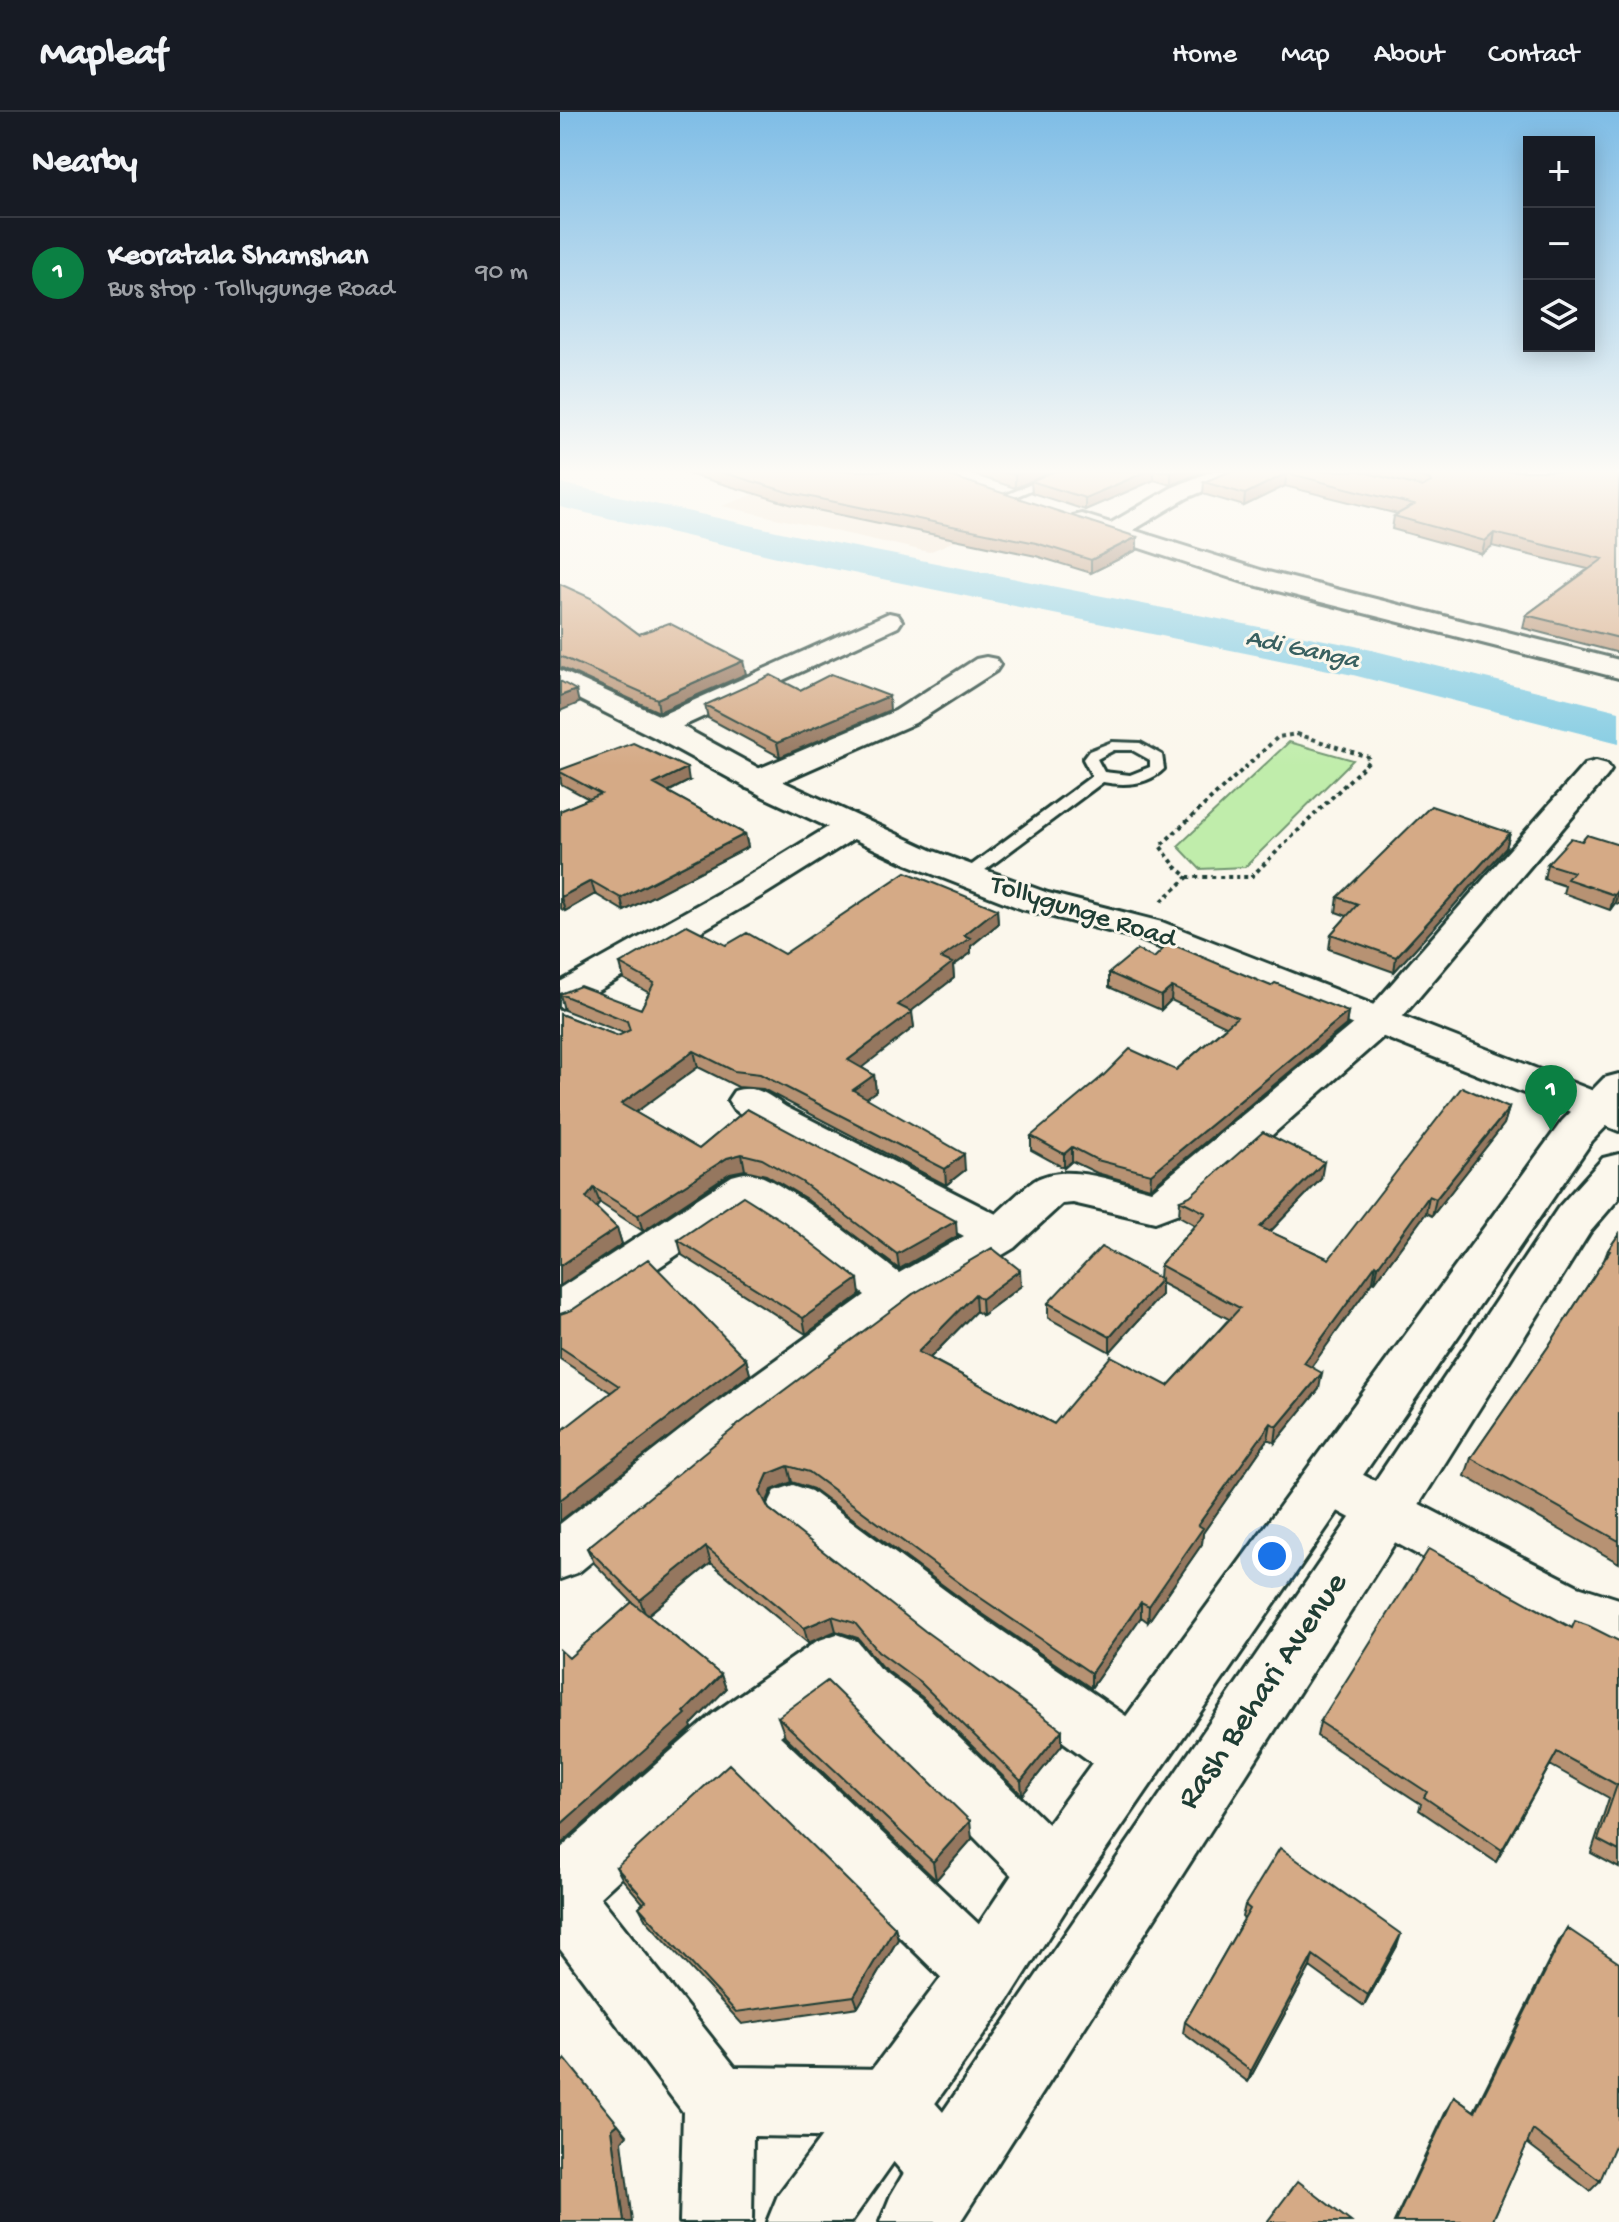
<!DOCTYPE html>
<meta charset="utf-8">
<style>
:root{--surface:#171b24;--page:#20242c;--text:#f1f3f6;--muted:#9ea1a6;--line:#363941;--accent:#0b8043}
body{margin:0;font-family:"Gochi Hand",sans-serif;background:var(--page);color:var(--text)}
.controls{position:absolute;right:24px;top:24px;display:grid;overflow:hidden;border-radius:0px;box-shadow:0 4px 20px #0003}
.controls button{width:72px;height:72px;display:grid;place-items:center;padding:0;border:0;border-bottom:2px solid var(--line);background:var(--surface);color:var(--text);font:40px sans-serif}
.you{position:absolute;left:712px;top:1444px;width:28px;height:28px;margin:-20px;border:6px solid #fff;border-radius:50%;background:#1a73e8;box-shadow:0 0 0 12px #1a73e833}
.badge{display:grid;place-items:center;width:52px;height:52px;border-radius:50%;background:var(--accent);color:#fff;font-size:26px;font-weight:700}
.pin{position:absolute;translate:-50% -66px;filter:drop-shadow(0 2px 4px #0008)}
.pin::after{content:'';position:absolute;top:42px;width:28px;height:24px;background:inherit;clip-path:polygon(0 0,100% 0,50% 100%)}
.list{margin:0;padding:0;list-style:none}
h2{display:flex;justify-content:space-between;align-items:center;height:104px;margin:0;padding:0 32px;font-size:34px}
h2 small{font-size:26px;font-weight:400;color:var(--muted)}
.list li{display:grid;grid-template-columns:52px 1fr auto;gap:24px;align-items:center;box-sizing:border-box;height:112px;padding:0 32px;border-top:2px solid var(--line)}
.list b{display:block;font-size:30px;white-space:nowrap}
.list p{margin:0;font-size:26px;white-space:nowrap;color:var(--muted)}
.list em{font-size:26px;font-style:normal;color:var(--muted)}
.icon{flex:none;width:44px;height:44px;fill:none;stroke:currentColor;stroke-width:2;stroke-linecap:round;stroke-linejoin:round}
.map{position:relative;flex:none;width:1059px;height:2110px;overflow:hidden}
header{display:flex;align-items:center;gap:48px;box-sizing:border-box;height:112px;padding:0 40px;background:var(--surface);border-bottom:2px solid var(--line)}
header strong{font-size:38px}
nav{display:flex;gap:44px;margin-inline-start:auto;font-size:28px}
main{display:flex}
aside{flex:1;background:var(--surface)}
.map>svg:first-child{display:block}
</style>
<header>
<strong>Mapleaf</strong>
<nav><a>Home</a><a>Map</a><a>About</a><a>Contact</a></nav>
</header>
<main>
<aside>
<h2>Nearby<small></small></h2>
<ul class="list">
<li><span class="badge">1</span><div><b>Keoratala Shamshan</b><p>Bus stop · Tollygunge Road</p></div><em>90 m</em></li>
</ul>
</aside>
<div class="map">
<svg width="1059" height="2110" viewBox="0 0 1059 2110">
<rect width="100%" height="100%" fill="#fbf7ec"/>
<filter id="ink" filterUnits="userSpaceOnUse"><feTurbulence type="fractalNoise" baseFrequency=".0125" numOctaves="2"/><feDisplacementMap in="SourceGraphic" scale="16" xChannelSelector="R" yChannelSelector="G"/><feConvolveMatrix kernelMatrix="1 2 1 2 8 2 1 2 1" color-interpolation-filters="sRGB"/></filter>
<g filter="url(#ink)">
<path fill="#f0e0cd" d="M 259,359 L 351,359 L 466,398 L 369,440 L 162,394 Z"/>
<path fill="#c0edab" stroke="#709570" stroke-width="2" d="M 729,630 L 793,648 L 685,755 L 640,757 L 618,734 Z"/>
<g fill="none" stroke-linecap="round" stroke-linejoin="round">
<path fill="#82cbe2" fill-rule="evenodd" d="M 0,371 L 239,424 L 795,534 L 1059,599 L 1059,631 L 793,563 L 239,450 L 0,395 Z"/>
<defs>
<path id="service" d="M 502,359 L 515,359 L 450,387 L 441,385 Z
M 552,630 L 580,631 L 602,643 L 604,657 C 588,673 564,674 543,670 L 413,767 L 401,767 L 401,761 L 532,664 L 523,647 L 529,639 ZM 554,638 L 572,638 L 590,648 L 590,655 L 570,663 L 544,660 L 537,647 Z"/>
<path id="minor" d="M 329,501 L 338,503 L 342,509 L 338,515 L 108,621 L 98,624 L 88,621 L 83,615 L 88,609 Z
M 426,545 L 436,547 L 440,553 L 436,559 L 355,611 L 208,676 L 197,678 L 186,676 L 182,669 L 186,662 L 335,599 L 416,547 Z
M 1036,649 L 1047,652 L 1051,658 L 1047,664 L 832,917 L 627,1098 L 595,1110 L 513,1091 L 502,1092 L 454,1136 L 353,1196 L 182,1326 L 19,1460 L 0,1467 L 0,1412 L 146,1298 L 305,1183 L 229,1123 L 187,1096 L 16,1211 L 0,1217 L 0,1176 L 172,1064 C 178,1063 184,1060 190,1061 C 221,1065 310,1139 339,1161 L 404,1124 L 198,1015 L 174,997 L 168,988 L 174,979 C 197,972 208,983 226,995 L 436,1102 C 448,1091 461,1078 474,1069 C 506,1049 558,1071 591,1079 L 806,901 L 1025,652 Z
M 292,704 L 303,707 L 308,714 L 303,721 L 202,784 L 13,893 L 0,896 L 0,870 L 178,770 L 281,707 Z
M 768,1347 L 786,1354 L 1018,1474 L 1059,1487 L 1059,1537 L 985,1512 L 750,1384 L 742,1369 L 750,1354 Z
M 233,1373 L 251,1379 L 409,1496 L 595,1624 L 604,1645 L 595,1666 L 574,1674 L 553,1666 L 369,1532 L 215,1411 L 207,1395 L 215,1379 Z
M 277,1522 L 297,1529 L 319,1556 L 360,1587 L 514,1738 L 523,1760 L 514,1782 L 492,1791 L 470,1782 L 318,1627 L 272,1585 L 220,1624 L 448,1840 L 458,1863 L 448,1886 L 425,1896 L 402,1886 L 174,1661 L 40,1785 L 175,1955 L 329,1957 L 354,1967 L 412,2033 L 423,2058 L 412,2083 L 387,2094 L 362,2083 L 313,2026 L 193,2024 L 192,2110 L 120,2110 L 123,2000 L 0,1837 L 0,1737 L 154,1601 L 257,1529 Z"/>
<path id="tertiary" d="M 652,359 L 682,359 L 679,364 L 627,386 L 562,425 L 544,425 L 541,420 L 544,415 L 611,376 Z
M 0,558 L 118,612 L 226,671 L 371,738 L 488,781 L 602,810 L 1059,989 L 1059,1019 L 576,826 L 462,797 L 347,752 L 204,685 L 96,626 L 0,578 Z"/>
<path id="secondary" d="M 522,402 L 704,459 L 1059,548 L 1059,566 L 686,471 L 513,414 L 510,409 L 513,404 Z
M 1059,962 L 1059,1001 L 1032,1029 L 515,1783 L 449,1887 L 291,2110 L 207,2110 L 218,2083 L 401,1839 L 469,1737 L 1002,1009 L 1044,966 Z
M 1059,1042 L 1059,1086 L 1030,1120 L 843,1418 L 400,2110 L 320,2110 L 331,2083 L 361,2032 L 805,1384 L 998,1096 L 1043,1046 Z"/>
</defs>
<use href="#service" stroke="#1f3d34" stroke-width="6"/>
<use href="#minor" stroke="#1f3d34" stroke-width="6"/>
<use href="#tertiary" stroke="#1f3d34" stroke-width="6"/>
<use href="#secondary" stroke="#1f3d34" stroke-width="6"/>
<path stroke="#1f3d34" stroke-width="4" stroke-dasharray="4 4" stroke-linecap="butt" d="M 737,622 L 808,645 L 809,649 L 691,765 L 628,765 L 616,755 L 600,734 L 718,625 Z
M 602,789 L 628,765"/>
<use href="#service" fill="#fbf7ec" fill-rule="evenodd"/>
<use href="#minor" fill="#fbf7ec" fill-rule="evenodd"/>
<use href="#tertiary" fill="#fbf7ec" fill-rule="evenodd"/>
<use href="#secondary" fill="#fbf7ec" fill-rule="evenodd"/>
</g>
<path fill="#b79273" stroke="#1f3d34" stroke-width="2" d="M 119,359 L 375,359 L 577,438 L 531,461 L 476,444 L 233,393 Z
M 403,359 L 645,359 L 611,373 L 594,368 L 525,398 L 472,381 L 471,369 L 455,376 Z
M 671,359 L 1059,359 L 1059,541 L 963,516 L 966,503 L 1028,457 L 932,434 L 922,442 L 832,417 L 834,404 L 838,402 L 725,374 L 684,394 L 643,382 L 644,370 Z
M 0,472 L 79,522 L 186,562 L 99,600 L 0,555 Z
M 240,578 L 330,598 L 220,645 L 148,606 L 145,593 Z
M 0,658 L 129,669 L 108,680 L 185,722 L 188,735 L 64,799 L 35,782 L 5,799 L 0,796 L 0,699 L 29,687 L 1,672 Z
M 950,721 L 946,736 L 834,860 L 769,837 L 771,822 L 787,804 L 776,800 L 778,785 Z
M 1022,729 L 1059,733 L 1059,792 L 1055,791 L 1050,798 L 1003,781 L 1005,774 L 984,767 L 987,752 Z
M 437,797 L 438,812 L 411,834 L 411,841 L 393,854 L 394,866 L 351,899 L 354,915 L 301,955 L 314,963 L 316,979 L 306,986 L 405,1058 L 386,1073 L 203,977 L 178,975 L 138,955 L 75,1000 L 139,1037 L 187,997 L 397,1124 L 339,1157 L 245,1086 L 206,1063 L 185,1058 L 170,1061 L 83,1119 L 40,1091 L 36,1096 L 57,1116 L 62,1132 L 0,1174 L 0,902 L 58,924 L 64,921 L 4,898 L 0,882 L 81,897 L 89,881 L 64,867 L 60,852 L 166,833 L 224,842 Z
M 594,846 L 711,874 L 788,900 L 786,913 L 590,1076 L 537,1061 L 512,1049 L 504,1056 L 471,1038 L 471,1024 L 616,958 L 666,914 L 611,888 L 601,898 L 549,875 L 549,861 Z
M 949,996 L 944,1012 L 872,1104 L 866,1101 L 815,1170 L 813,1169 L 751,1255 L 759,1277 L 715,1331 L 708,1327 L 643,1421 L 642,1432 L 588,1510 L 581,1505 L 531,1576 L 411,1494 L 253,1377 L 232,1370 L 212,1378 L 206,1392 L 209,1397 L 502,1633 L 462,1683 L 362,1585 L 321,1554 L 298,1526 L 276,1519 L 248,1531 L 151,1451 L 88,1503 L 161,1563 L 166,1577 L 131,1613 L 132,1616 L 9,1546 L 72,1490 L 34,1451 L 27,1436 L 353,1182 L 461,1174 L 422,1203 L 416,1199 L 370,1246 L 494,1312 L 608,1274 L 669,1207 L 601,1171 L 601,1183 L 550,1240 L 488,1206 L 488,1191 L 599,1166 L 600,1153 L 635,1113 L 619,1104 L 620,1088 L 761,1067 L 710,1120 L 769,1147 Z
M 1059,1122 L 1059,1451 L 905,1364 L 911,1346 L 988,1235 L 1044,1148 L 1048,1138 Z
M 118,1128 L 300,1183 L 246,1222 L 122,1143 Z
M 0,1202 L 186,1247 L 190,1262 L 50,1280 L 0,1247 Z
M 1012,1516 L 1059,1529 L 1059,1756 L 1031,1741 L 1049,1686 L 990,1653 L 936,1750 L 859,1698 L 861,1692 L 757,1624 L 760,1610 Z
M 218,1605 L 412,1727 L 376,1768 L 225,1624 Z
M 56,1755 L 335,1815 L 338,1827 L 298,1895 L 182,1912 L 86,1808 L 79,1795 L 83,1791 L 63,1768 Z
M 685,1793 L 837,1834 L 804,1894 L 750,1855 L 688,1970 L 623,1921 L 625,1910 L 684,1807 L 682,1805 Z
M 1007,1816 L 1040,2069 L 1030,2079 L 967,2031 L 932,2110 L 834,2110 L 887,1997 L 894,1985 L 914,1999 L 999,1829 Z"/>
<path fill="#95775e" stroke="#1f3d34" stroke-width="2" d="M 466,359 L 495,359 L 455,376 L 455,363 Z
M 588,359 L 594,359 L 594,368 L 525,398 L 525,386 Z
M 616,359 L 645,359 L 611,373 L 611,361 Z
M 727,361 L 725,374 L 684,394 L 685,382 Z
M 934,421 L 932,434 L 922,442 L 925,429 Z
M 577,425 L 577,438 L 531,461 L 531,448 Z
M 183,549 L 186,562 L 99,600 L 97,587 Z
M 16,578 L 19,591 L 0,599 L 0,584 Z
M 329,584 L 330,598 L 220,645 L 217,631 Z
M 127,656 L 129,669 L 97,685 L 94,672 Z
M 950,721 L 946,736 L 834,860 L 836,845 Z
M 185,722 L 188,735 L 64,799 L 61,786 Z
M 31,769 L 35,782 L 5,799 L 1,785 Z
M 1059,776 L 1055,791 L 1050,798 L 1054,783 Z
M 437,797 L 438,812 L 411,834 L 411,841 L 393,854 L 394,866 L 340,908 L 338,893 L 381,846 L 404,823 Z
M 612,875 L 611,888 L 601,898 L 601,884 Z
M 352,900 L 354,915 L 291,964 L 288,948 Z
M 788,900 L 786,913 L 590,1076 L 591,1062 Z
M 134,939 L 138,955 L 65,1008 L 61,992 Z
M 314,963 L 316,979 L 295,994 L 293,978 Z
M 949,996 L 944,1012 L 872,1104 L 876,1087 Z
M 512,1035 L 512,1049 L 504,1056 L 504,1042 Z
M 182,1042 L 185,1058 L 170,1061 L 83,1119 L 78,1103 L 167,1046 Z
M 404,1042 L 405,1058 L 386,1073 L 385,1057 Z
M 764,1050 L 761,1067 L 698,1132 L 700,1115 Z
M 34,1076 L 40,1091 L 31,1102 L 26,1086 Z
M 869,1084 L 866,1101 L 815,1170 L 818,1154 Z
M 396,1109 L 397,1124 L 339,1157 L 337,1142 Z
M 57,1116 L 62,1132 L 0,1174 L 0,1154 Z
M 816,1152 L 813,1169 L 742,1268 L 744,1251 Z
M 460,1158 L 461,1174 L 422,1203 L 421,1187 Z
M 298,1167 L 300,1183 L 246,1222 L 243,1206 Z
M 601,1167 L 601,1183 L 550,1240 L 550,1225 Z
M 415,1182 L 416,1199 L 360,1256 L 358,1240 Z
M 186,1247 L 190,1262 L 0,1409 L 0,1388 Z
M 762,1261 L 759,1277 L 715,1331 L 717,1315 Z
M 711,1311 L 708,1327 L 643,1421 L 642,1432 L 588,1510 L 589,1494 L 638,1413 Z
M 228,1354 L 232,1370 L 212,1378 L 204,1396 L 200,1380 L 208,1362 Z
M 146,1435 L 151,1451 L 86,1504 L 80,1488 Z
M 581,1490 L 581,1505 L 531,1576 L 531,1561 Z
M 272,1504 L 276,1519 L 248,1531 L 244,1516 Z
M 161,1563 L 166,1577 L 131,1613 L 132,1616 L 0,1733 L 0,1713 L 124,1600 Z
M 502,1618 L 502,1633 L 462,1683 L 461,1669 Z
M 997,1640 L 990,1653 L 936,1750 L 942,1738 Z
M 410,1709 L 412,1727 L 376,1768 L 373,1750 Z
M 335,1815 L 338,1827 L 298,1895 L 294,1884 Z
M 841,1822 L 837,1834 L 804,1894 L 808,1883 Z
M 753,1843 L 750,1855 L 688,1970 L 691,1959 Z
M 58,2012 L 67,2023 L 62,2029 L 72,2110 L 64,2110 L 52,2017 Z"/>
<path fill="#d5aa86" stroke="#1f3d34" stroke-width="2" d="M 158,359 L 375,359 L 577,425 L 531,448 L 476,431 L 231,381 Z
M 440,359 L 466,359 L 455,363 Z
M 495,359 L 588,359 L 525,386 L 471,369 Z
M 671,359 L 800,359 L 862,375 L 871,370 L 869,367 L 839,359 L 1059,359 L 1059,526 L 966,503 L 1043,447 L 934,421 L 925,429 L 834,404 L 854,393 L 727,361 L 685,382 L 644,370 Z
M 0,472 L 31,486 L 79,522 L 109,511 L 183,549 L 97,587 L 0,544 Z
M 271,562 L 329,584 L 217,631 L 145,593 L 211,563 L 240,578 Z
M 0,569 L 16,578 L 0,584 Z
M 73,631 L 127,656 L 94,672 L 185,722 L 61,786 L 31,769 L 1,785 L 0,785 L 0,699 L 41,682 L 0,660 L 0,658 Z
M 871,694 L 950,721 L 836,845 L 771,822 L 798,792 L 778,785 Z
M 1027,723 L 1059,733 L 1059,776 L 1054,783 L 1007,767 L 1013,760 L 987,752 L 1011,726 L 1022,729 Z
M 346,760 L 437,797 L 404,823 L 410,826 L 381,846 L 392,851 L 338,893 L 352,900 L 288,948 L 314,963 L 293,978 L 404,1042 L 385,1057 L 200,962 L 174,959 L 134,939 L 61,992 L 139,1037 L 187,997 L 396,1109 L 337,1142 L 242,1070 L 202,1047 L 182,1042 L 167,1046 L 78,1103 L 34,1076 L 26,1086 L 57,1116 L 0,1154 L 0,902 L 58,924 L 70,918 L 67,909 L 0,882 L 20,874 L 81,897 L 94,871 L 60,852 L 127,813 L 166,833 L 187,821 L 224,842 Z
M 609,831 L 711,874 L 715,871 L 788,900 L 591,1062 L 537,1048 L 512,1035 L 504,1042 L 471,1024 L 544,963 L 570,937 L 616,958 L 677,905 L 612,875 L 601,884 L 549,861 L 577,838 L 594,846 Z
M 902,975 L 949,996 L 876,1087 L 869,1084 L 818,1154 L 816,1152 L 744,1251 L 762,1261 L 717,1315 L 711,1311 L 638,1413 L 643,1416 L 589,1494 L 581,1490 L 531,1561 L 409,1478 L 249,1360 L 228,1354 L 208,1362 L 200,1380 L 209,1397 L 365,1519 L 502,1618 L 461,1669 L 360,1570 L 318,1539 L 295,1511 L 272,1504 L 244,1516 L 146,1435 L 80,1488 L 27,1436 L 179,1312 L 353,1182 L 432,1136 L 460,1158 L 421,1187 L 415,1182 L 358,1240 L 494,1312 L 551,1244 L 608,1274 L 680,1196 L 600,1153 L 646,1101 L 620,1088 L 630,1084 L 703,1020 L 764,1050 L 700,1115 L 769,1147 Z
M 183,1084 L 224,1110 L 298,1167 L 243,1206 L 118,1128 Z
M 1059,1122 L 1059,1429 L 911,1346 L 988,1235 L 1050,1139 L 1048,1138 Z
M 541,1135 L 601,1167 L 550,1225 L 488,1191 Z
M 88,1147 L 186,1247 L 0,1388 L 0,1320 L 59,1274 L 0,1235 L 0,1202 L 12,1198 Z
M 869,1437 L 1012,1516 L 1015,1509 L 1029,1514 L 1059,1529 L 1059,1739 L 1038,1728 L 1057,1673 L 997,1640 L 942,1738 L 864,1685 L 867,1680 L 760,1610 Z
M 72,1490 L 161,1563 L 124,1600 L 126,1602 L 0,1713 L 0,1538 L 9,1546 Z
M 267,1569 L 410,1709 L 373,1750 L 218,1605 Z
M 169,1652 L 335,1815 L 294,1884 L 176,1900 L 79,1795 L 86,1789 L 56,1755 Z
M 720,1736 L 841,1822 L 808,1883 L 753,1843 L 691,1959 L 625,1910 L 690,1797 L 685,1793 Z
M 1007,1816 L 1059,1851 L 1059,2024 L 1040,2069 L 973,2018 L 932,2110 L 835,2110 L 894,1985 L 915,2000 Z
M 5,1947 L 58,2012 L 52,2017 L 64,2110 L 0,2110 L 0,1952 Z
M 738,2069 L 791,2110 L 707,2110 Z"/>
</g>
<linearGradient id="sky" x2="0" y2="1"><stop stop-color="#7fbde6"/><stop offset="0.55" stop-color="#fdfbf6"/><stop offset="1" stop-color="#fdfbf6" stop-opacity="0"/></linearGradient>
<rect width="1059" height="654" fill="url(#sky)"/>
<g text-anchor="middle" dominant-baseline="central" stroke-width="6" stroke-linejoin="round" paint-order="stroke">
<g font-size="26" font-style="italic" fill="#386060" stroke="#fbf7ec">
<text transform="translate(742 539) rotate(12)">Adi Ganga</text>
</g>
<g font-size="28" fill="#1f3d34" stroke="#fbf7ec">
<text transform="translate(523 801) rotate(17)">Tollygunge Road</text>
</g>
<g font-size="34" fill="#1f3d34" stroke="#fbf7ec">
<text transform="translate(704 1580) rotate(-56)">Rash Behari Avenue</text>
</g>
</g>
</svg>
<div class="controls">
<button>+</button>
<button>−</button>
<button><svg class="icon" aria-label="layers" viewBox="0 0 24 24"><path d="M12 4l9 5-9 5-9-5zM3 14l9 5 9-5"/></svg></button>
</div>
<div class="you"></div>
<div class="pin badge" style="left:991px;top:1019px">1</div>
</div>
</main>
